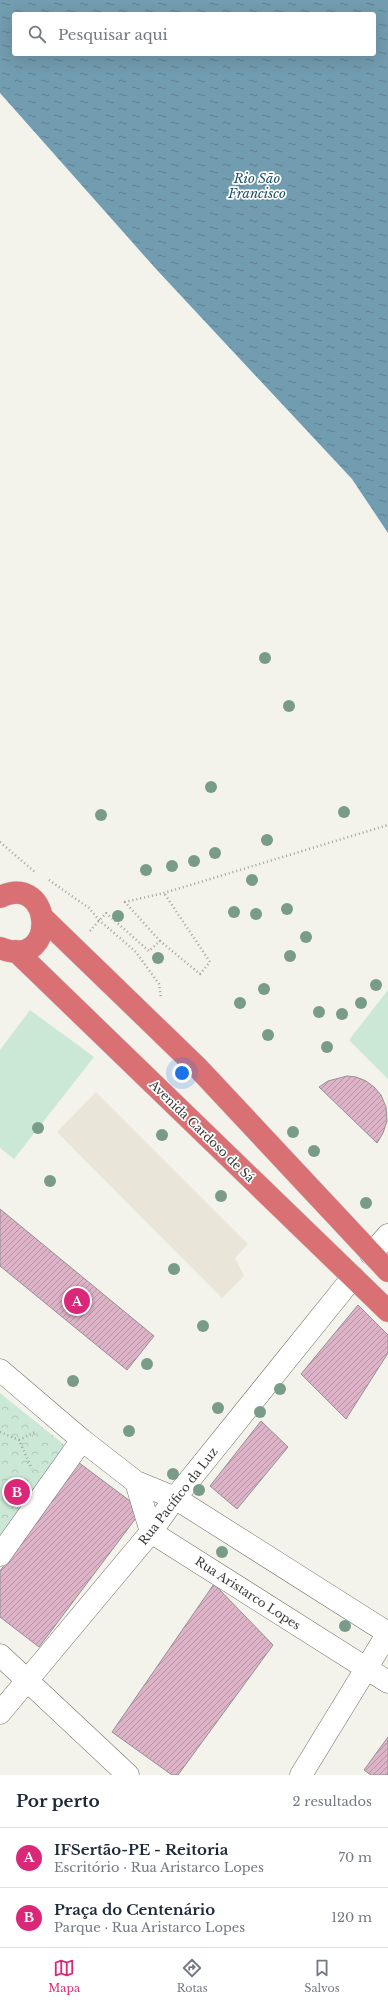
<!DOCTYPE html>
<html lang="pt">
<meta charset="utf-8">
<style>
:root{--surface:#fff;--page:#f2f2f3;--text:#1f2937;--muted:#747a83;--line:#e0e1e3;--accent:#db2777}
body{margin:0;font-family:"Libre Baskerville",serif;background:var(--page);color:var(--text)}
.you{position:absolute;left:182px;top:1073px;width:14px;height:14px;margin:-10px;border:3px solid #fff;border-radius:50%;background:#1a73e8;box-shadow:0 0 0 6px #1a73e833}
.badge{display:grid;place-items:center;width:26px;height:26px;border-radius:50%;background:var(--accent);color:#fff;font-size:13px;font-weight:700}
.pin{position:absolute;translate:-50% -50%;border:2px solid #fff;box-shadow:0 1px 4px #0006}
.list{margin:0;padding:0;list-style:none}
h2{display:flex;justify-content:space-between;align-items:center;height:52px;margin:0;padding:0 16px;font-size:17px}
h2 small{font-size:13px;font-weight:400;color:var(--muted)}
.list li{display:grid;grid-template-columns:26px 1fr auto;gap:12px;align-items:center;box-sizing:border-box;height:60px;padding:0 16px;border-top:1px solid var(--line)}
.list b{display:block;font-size:15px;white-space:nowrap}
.list p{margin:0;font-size:13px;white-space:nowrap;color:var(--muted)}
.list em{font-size:13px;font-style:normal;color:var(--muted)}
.icon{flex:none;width:22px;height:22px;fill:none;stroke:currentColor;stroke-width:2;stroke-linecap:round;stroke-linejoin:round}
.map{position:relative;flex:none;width:388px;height:1775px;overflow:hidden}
.search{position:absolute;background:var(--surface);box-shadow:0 4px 16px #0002;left:12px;right:12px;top:12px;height:44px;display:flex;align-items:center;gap:10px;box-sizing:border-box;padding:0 14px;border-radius:4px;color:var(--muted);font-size:15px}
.sheet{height:172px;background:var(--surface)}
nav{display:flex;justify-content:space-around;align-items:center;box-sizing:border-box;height:56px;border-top:1px solid var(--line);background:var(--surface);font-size:11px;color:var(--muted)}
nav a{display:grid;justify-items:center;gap:2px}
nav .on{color:var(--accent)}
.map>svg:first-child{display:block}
</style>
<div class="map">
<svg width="388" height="1775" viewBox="0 0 388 1775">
<defs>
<pattern id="park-crowns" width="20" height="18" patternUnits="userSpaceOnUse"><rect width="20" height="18" fill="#cbe8d6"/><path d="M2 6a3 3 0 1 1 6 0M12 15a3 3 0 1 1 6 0" fill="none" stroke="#afc8b8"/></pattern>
<pattern id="water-ripples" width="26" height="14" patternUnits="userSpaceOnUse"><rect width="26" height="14" fill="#729caf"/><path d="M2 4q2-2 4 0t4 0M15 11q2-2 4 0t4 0" fill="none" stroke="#5f808f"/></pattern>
<pattern id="building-hatch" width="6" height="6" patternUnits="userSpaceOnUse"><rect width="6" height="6" fill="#dcb3c7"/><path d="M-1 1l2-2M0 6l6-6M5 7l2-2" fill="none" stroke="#b493a3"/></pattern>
</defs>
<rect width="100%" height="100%" fill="#f3f2eb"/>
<path fill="#e9e6d9" d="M 96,1092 L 248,1244 L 235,1258 L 244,1276 L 222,1298 L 57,1132 Z"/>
<path fill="url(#park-crowns)" d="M 0,1393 L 67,1447 L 0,1537 Z"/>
<path fill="#cbe8d6" d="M 388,990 L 388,1079 L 349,1040 Z
M 30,1010 L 94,1057 L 14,1159 L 0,1148 L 0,1050 Z"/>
<path fill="url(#water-ripples)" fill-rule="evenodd" d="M 0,0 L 388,0 L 388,533 L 352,479 L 156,269 L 0,93 ZM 14,14 L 374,14 L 374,54 L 14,54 Z"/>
<path fill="url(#building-hatch)" stroke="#969093" d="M 347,1076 L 356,1077 L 366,1081 L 374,1087 L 381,1095 L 386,1107 L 387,1121 L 383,1133 L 377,1143 L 319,1087 L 328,1081 Z
M 0,1209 L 154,1336 L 127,1370 L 0,1266 Z
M 358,1305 L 388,1335 L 388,1353 L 346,1419 L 301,1374 Z
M 261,1421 L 288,1447 L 237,1509 L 210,1486 Z
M 78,1462 L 142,1510 L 39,1647 L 0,1617 L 0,1571 Z
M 214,1584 L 273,1645 L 178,1775 L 172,1775 L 112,1732 Z
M 388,1737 L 388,1775 L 371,1775 L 364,1770 Z"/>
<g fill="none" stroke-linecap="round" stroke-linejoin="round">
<defs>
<path id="minor" d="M 371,1254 L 388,1235
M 0,1370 L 82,1440 L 136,1482 L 175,1498 L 388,1633
M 136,1482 L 151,1532 L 388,1682
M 0,1555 L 82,1440
M 0,1655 L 128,1775
M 0,1713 L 151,1532 L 175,1498 L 353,1277
M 301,1775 L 388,1633"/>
<path id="highway" d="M 0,897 C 53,871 60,972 0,948
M 43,918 L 199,1069 L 388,1271
M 16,951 L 388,1311"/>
</defs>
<use href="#minor" stroke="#71706a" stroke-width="23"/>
<use href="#highway" stroke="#d0d0cf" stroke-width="23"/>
<path stroke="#a2a19c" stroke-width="2.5" stroke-dasharray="1 3" stroke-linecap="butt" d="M 0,842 L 36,873
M 49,880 L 89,908 L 99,920 L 136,952 L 159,984 L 161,998
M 90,931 L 106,913 L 149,951 L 160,941 L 200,974 L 210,962 L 164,893
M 160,941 L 125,902 L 164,893 L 388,825
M 0,1432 L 19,1440 L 32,1469
M 19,1440 L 35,1432"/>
<use href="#minor" stroke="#fff" stroke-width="22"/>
<use href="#highway" stroke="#d97073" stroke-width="22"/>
</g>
<g fill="#799c88">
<circle cx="265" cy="658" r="6"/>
<circle cx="289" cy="706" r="6"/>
<circle cx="211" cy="787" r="6"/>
<circle cx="344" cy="812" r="6"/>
<circle cx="101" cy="815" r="6"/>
<circle cx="267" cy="840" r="6"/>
<circle cx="215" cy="853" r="6"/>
<circle cx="194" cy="861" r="6"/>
<circle cx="172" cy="866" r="6"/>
<circle cx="146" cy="870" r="6"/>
<circle cx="252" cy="880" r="6"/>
<circle cx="287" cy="909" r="6"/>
<circle cx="234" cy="912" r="6"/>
<circle cx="256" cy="914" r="6"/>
<circle cx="118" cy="916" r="6"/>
<circle cx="306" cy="937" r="6"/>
<circle cx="290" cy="956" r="6"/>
<circle cx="158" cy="958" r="6"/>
<circle cx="376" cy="985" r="6"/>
<circle cx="264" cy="989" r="6"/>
<circle cx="240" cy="1003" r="6"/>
<circle cx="361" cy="1003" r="6"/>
<circle cx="319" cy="1012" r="6"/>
<circle cx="342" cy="1014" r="6"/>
<circle cx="268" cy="1035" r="6"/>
<circle cx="327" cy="1047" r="6"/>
<circle cx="38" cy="1128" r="6"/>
<circle cx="293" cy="1132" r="6"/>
<circle cx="162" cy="1135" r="6"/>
<circle cx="314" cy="1151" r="6"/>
<circle cx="50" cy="1181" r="6"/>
<circle cx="221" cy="1196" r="6"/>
<circle cx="366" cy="1203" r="6"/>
<circle cx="174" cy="1269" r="6"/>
<circle cx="203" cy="1326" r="6"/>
<circle cx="147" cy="1364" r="6"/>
<circle cx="73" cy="1381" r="6"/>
<circle cx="280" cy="1389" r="6"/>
<circle cx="218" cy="1408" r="6"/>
<circle cx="260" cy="1412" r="6"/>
<circle cx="129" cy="1431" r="6"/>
<circle cx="173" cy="1474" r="6"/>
<circle cx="199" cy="1490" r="6"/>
<circle cx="222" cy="1552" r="6"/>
<circle cx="345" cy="1626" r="6"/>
</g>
<g text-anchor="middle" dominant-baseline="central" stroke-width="3.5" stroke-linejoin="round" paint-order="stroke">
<g font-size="12" fill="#3b3a38" stroke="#fff">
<text transform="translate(202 1131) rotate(44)">Avenida Cardoso de Sá</text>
<text transform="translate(178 1496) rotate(-52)">Rua Pacífico da Luz</text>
<text transform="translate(248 1593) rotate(33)">Rua Aristarco Lopes</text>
</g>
<g font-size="13" font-style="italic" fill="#195166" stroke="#fff">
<text x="257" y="178">Rio São<tspan x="257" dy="15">Francisco</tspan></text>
</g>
</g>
</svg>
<div class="you"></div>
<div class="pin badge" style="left:77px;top:1301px">A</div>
<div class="pin badge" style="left:17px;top:1492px">B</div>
<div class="search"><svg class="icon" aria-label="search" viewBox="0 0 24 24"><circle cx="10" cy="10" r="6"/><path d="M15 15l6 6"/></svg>Pesquisar aqui</div>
</div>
<section class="sheet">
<h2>Por perto<small>2 resultados</small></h2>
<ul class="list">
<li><span class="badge">A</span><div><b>IFSertão-PE - Reitoria</b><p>Escritório · Rua Aristarco Lopes</p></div><em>70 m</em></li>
<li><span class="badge">B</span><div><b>Praça do Centenário</b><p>Parque · Rua Aristarco Lopes</p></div><em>120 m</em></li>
</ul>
</section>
<nav>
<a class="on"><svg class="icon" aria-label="map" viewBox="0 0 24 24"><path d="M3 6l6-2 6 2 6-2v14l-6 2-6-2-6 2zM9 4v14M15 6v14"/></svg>Mapa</a>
<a><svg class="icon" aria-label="directions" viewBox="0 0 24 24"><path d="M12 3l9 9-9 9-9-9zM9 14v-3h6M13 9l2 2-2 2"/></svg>Rotas</a>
<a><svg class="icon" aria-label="saved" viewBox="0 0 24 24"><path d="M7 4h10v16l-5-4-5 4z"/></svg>Salvos</a>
</nav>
